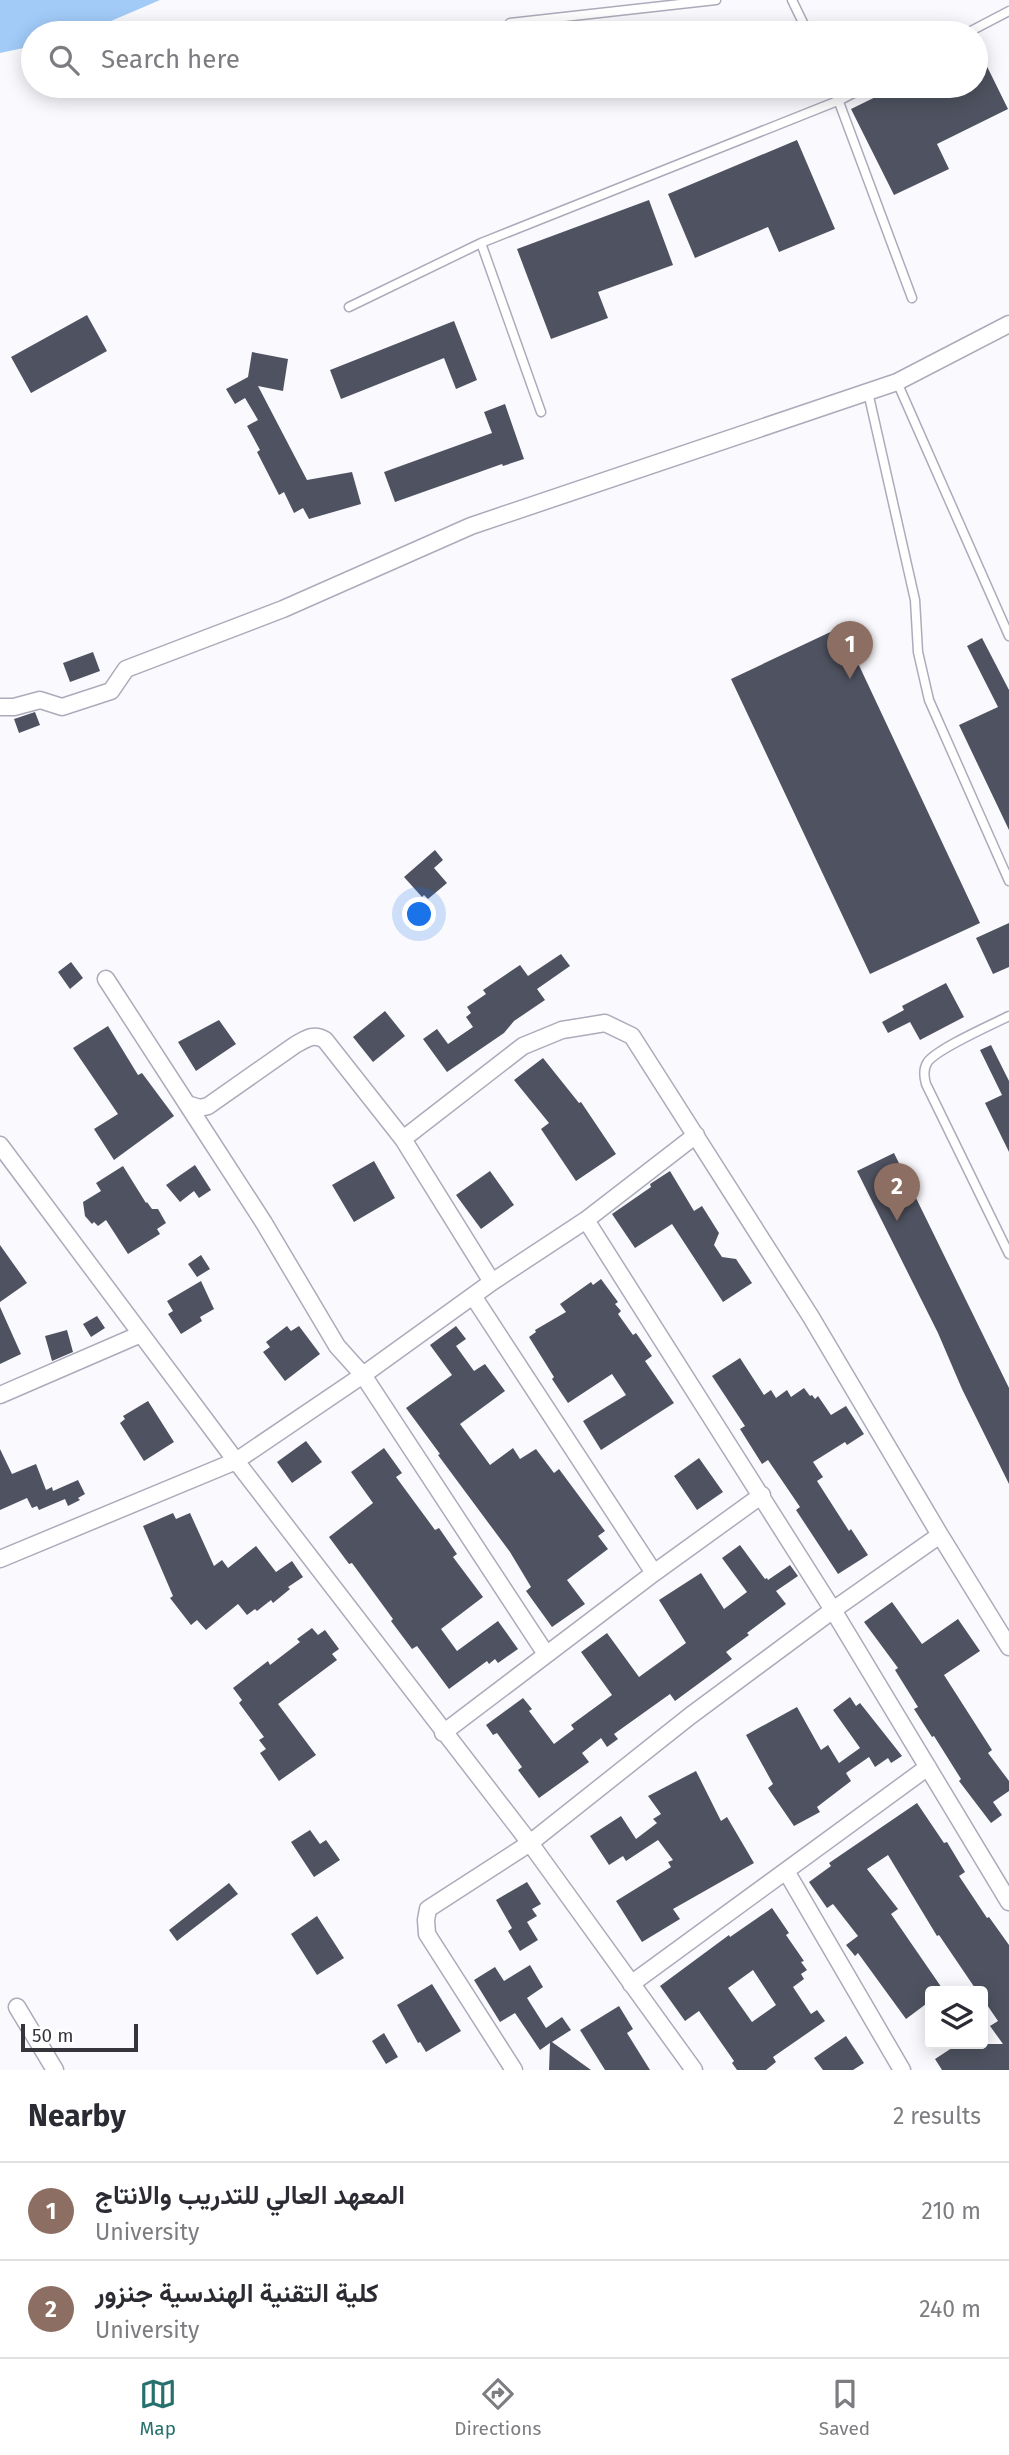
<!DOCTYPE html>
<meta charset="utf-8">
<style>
:root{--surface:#fff;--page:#f2f2f3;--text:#2b2b33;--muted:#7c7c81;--line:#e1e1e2;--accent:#26706e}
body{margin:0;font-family:"Fira Sans",Vazirmatn,sans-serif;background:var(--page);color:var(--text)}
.controls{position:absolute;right:21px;bottom:21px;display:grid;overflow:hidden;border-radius:7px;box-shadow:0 4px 18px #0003}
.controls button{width:63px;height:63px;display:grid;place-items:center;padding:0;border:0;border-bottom:2px solid var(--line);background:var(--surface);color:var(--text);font:35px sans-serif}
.scale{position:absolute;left:21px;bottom:18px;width:117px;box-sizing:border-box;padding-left:7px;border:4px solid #36353c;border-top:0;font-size:19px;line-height:24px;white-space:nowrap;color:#36353c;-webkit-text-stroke:5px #fff;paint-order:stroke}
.you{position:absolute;left:420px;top:915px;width:24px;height:24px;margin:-18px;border:5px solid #fff;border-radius:50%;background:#1a73e8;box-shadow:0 0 0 10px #1a73e833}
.badge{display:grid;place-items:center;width:46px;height:46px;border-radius:50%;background:var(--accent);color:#fff;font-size:23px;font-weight:700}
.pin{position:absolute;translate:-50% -58px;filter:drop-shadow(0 2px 4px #0008)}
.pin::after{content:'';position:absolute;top:37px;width:24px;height:21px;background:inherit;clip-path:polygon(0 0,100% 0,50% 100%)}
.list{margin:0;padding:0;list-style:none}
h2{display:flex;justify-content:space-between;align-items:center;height:91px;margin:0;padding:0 28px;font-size:30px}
h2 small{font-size:23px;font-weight:400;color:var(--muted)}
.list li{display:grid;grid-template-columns:46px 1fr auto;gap:21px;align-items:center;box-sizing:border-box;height:98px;padding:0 28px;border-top:2px solid var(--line)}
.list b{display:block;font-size:26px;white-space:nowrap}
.list p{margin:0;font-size:23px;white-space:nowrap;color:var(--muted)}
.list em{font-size:23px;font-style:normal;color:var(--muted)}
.icon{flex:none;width:38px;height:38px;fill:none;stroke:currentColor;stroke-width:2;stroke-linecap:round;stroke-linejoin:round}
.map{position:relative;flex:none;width:1009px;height:2070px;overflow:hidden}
.search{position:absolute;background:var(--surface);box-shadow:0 4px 18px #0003;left:21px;right:21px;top:21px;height:77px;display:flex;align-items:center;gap:18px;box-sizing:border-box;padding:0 24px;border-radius:38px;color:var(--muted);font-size:26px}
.sheet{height:287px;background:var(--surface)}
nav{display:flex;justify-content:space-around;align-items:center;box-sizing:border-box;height:98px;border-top:2px solid var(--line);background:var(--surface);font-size:19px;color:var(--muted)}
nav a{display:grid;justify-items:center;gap:4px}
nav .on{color:var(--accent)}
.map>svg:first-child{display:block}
</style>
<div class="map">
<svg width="1009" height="2070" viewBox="0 0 1009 2070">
<rect width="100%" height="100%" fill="#faf9fd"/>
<path fill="#a2cbf8" d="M 0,0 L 160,0 L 83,33 L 33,33 L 33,46 L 0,53 Z"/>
<path fill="#4f5361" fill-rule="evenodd" d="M 976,44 L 1008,109 L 937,144 L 949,169 L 894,195 L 851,109 L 898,86 L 976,86 Z
M 797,140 L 835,229 L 779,252 L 768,227 L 695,258 L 668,194 Z
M 649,200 L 673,265 L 598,292 L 608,318 L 551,339 L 517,249 Z
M 87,315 L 107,351 L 31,393 L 11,357 Z
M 454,321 L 477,380 L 456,389 L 444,358 L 341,399 L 330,370 Z
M 252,352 L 288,359 L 283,391 L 258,386 L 307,480 L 352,472 L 361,504 L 309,519 L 303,508 L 294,513 L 284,492 L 279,495 L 257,452 L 260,450 L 247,426 L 258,420 L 245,398 L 235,404 L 226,389 L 248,377 Z
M 505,404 L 524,459 L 503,466 L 502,464 L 395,502 L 384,472 L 492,433 L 484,412 Z
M 841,627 L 980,923 L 870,974 L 731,679 Z
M 982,638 L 1009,690 L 1009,830 L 959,725 L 998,707 L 967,646 Z
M 93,652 L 100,671 L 70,682 L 63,663 Z
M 35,712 L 40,725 L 19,733 L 14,719 Z
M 435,850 L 443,860 L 434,868 L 447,883 L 428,899 L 424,895 L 422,897 L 404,877 Z
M 1009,923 L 1009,967 L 993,974 L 976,938 Z
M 561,954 L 570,966 L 537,989 L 545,1000 L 514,1021 L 504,1033 L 447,1072 L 423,1039 L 437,1029 L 448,1044 L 473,1027 L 466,1017 L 471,1013 L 467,1007 L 486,994 L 483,990 L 520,965 L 528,976 Z
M 71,962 L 83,978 L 70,989 L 58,972 Z
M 946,983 L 964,1017 L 920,1040 L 910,1022 L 888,1033 L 882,1022 L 904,1010 L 902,1006 Z
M 385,1011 L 405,1036 L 373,1062 L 353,1037 Z
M 219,1020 L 236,1044 L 196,1071 L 178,1042 Z
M 108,1026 L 138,1075 L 142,1073 L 174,1116 L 114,1160 L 94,1129 L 118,1114 L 73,1048 Z
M 991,1045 L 1009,1081 L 1009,1152 L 985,1103 L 1002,1095 L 980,1050 Z
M 543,1058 L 579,1103 L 581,1102 L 616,1154 L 576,1181 L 541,1129 L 549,1123 L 514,1080 Z
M 894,1153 L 1009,1388 L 1009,1484 L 962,1389 L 938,1333 L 857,1171 Z
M 374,1161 L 395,1198 L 354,1222 L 332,1185 Z
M 195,1165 L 211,1190 L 199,1198 L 194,1191 L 180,1202 L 166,1185 Z
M 123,1166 L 146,1203 L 147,1202 L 152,1209 L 158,1209 L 166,1223 L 157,1229 L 160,1234 L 128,1254 L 106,1220 L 98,1226 L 94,1222 L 92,1224 L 85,1216 L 83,1202 L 101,1191 L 96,1183 Z
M 490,1171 L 514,1205 L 481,1229 L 456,1195 Z
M 670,1171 L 694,1211 L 702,1206 L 719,1233 L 714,1245 L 722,1257 L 736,1259 L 752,1283 L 723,1302 L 672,1224 L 635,1248 L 612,1214 L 651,1187 L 650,1184 Z
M 0,1245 L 27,1283 L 0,1302 Z
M 201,1255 L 210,1269 L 197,1277 L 188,1264 Z
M 601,1279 L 618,1302 L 615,1304 L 621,1311 L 618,1314 L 633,1335 L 636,1333 L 652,1356 L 645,1361 L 674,1403 L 601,1450 L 583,1421 L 626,1395 L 612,1374 L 568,1403 L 552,1379 L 554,1377 L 529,1337 L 536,1332 L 535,1330 L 566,1312 L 560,1304 L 591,1282 L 593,1285 Z
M 201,1281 L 214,1309 L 200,1317 L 202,1321 L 181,1334 L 168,1314 L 173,1311 L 167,1301 Z
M 0,1307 L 21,1354 L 0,1364 Z
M 97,1316 L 105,1328 L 91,1337 L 83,1324 Z
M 287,1326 L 291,1331 L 299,1326 L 320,1354 L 285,1381 L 263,1352 L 270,1347 L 266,1342 Z
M 456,1326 L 466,1339 L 456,1346 L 474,1371 L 485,1364 L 505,1391 L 460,1424 L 490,1465 L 513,1448 L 520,1459 L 536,1449 L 554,1473 L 559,1469 L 605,1531 L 598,1536 L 608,1549 L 567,1580 L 585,1604 L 552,1627 L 526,1591 L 531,1587 L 510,1552 L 438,1455 L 440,1454 L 406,1408 L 452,1375 L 430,1345 Z
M 67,1330 L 73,1352 L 52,1361 L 45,1336 Z
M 740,1358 L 764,1395 L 771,1390 L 776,1398 L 787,1390 L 791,1397 L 804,1388 L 810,1396 L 812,1395 L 815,1399 L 818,1396 L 831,1415 L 846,1406 L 864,1434 L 847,1445 L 845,1442 L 813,1462 L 823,1477 L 817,1481 L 849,1531 L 851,1529 L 868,1555 L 838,1574 L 796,1510 L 800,1507 L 768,1460 L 762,1464 L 740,1429 L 745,1426 L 712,1376 Z
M 148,1401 L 174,1442 L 144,1461 L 120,1423 L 125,1419 L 123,1416 Z
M 306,1441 L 322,1462 L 292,1483 L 277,1462 Z
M 384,1448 L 402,1473 L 396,1477 L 435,1530 L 439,1528 L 457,1554 L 453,1557 L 483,1597 L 441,1629 L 457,1651 L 498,1621 L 518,1649 L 498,1663 L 495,1659 L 489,1664 L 487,1661 L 449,1689 L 417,1646 L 412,1649 L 391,1621 L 393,1619 L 352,1563 L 349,1564 L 329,1537 L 373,1503 L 351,1472 Z
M 0,1449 L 12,1474 L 36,1464 L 46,1490 L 52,1487 L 53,1491 L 78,1480 L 85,1494 L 78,1498 L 80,1500 L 68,1506 L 65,1499 L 39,1510 L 37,1506 L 32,1508 L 27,1498 L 0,1510 Z
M 699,1458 L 723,1492 L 697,1510 L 674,1476 Z
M 173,1513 L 176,1519 L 190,1513 L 214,1566 L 222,1560 L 228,1568 L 256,1546 L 276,1572 L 292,1561 L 303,1577 L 288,1587 L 290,1589 L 273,1603 L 271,1600 L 257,1611 L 255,1609 L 247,1615 L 238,1604 L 206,1630 L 197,1620 L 191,1625 L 170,1598 L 173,1596 L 143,1526 Z
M 740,1545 L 765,1579 L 767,1578 L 768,1580 L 790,1565 L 798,1576 L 776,1591 L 786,1604 L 747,1633 L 749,1635 L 726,1652 L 732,1659 L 675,1701 L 670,1694 L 614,1734 L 618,1739 L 607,1747 L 601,1738 L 582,1753 L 589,1762 L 539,1798 L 518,1770 L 522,1767 L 497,1733 L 493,1735 L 486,1725 L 523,1698 L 532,1709 L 529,1711 L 554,1744 L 574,1729 L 571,1725 L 612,1695 L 581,1652 L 607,1633 L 639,1677 L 686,1643 L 659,1600 L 701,1573 L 724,1609 L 747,1592 L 722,1558 Z
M 892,1602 L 922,1644 L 958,1619 L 980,1651 L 944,1675 L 992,1750 L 988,1753 L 1009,1781 L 1009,1791 L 993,1802 L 1002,1815 L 991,1823 L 959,1781 L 961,1779 L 934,1736 L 932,1737 L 914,1709 L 918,1707 L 895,1670 L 898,1668 L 864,1622 Z
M 312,1628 L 318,1635 L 325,1630 L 339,1649 L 332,1654 L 337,1660 L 278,1704 L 316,1755 L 279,1781 L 260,1753 L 266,1749 L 259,1740 L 264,1737 L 239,1703 L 242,1700 L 233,1688 L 268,1661 L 270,1665 L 300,1642 L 297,1639 Z
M 850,1697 L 856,1706 L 860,1703 L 902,1756 L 891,1763 L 888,1758 L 875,1767 L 869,1757 L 846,1773 L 851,1781 L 817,1807 L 820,1812 L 794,1826 L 768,1788 L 773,1784 L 746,1735 L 797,1707 L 821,1750 L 828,1745 L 839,1763 L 860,1748 L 833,1710 Z
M 696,1771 L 721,1821 L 727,1817 L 754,1863 L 673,1909 L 680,1919 L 642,1942 L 616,1901 L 671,1867 L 668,1862 L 673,1860 L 658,1840 L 626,1861 L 623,1856 L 609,1865 L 590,1836 L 621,1816 L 636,1839 L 657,1823 L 653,1819 L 661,1814 L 648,1796 Z
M 917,1803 L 944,1843 L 947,1842 L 965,1872 L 959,1876 L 987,1918 L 989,1917 L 1009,1945 L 1009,2070 L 942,2070 L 935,2059 L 958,2044 L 1003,2044 L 990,2026 L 998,2021 L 983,1999 L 983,1991 L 977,1991 L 939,1935 L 937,1936 L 888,1855 L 867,1869 L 898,1909 L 891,1914 L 944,1991 L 930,1991 L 930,2001 L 906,2019 L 858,1953 L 855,1956 L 846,1945 L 858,1936 L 833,1904 L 827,1908 L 809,1882 L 831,1866 L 829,1863 Z
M 310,1830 L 320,1844 L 326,1840 L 340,1860 L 314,1877 L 291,1842 Z
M 527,1882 L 541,1904 L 532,1909 L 537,1916 L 527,1922 L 538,1940 L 520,1951 L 508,1931 L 512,1928 L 496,1900 Z
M 229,1883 L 238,1894 L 177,1941 L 169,1930 Z
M 772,1908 L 789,1933 L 786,1935 L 804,1961 L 801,1962 L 807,1970 L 801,1974 L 804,1979 L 793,1987 L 811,2014 L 817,2010 L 825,2021 L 773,2057 L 776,2062 L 766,2070 L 737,2070 L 732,2063 L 734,2061 L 699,2011 L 685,2021 L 660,1986 L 729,1935 L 730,1937 ZM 753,1970 L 776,2005 L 752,2022 L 728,1988 Z
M 317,1916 L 344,1958 L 317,1975 L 291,1934 Z
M 530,1965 L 543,1987 L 527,1998 L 546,2028 L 562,2017 L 571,2030 L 552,2042 L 591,2070 L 549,2070 L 550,2043 L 540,2050 L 515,2013 L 500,2022 L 474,1980 L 495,1967 L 504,1981 Z
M 432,1984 L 461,2031 L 426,2052 L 420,2042 L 418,2043 L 397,2005 Z
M 619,2006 L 633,2029 L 627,2033 L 650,2070 L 605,2070 L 580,2030 Z
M 384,2033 L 398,2057 L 386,2064 L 372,2041 Z
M 846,2036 L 864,2063 L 853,2070 L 823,2070 L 814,2058 Z"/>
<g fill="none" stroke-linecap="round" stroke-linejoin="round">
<defs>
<path id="lane" d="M 792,0 L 808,33
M 510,23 L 716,0
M 967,33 L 1009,11
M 833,86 L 912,298
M 481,243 L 541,412
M 349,307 L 481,243 L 840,100 L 867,86
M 897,382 L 1009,636
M 868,392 L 915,600 L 918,652 L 929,700 L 1009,881
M 1009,1016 C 993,1024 934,1050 927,1063 C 923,1070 924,1077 926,1084 L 1009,1254"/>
<path id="street" d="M 0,707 L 14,707 L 40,700 L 62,707 L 111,691 L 126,669 L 283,609 L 471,526 L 897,382 L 1009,324
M 106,979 L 187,1104 L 200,1108 L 208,1106 L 295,1045 C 306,1039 313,1033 325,1040 L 403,1139 L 523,1046 L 562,1030 L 605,1023 L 632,1036 L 811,1317 L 940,1535
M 187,1104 L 264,1223 L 337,1346 L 363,1375 L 546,1654
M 403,1139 L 492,1282
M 0,1145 L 236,1461 L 530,1843 L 694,2070
M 586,1220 L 696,1135
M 473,1296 L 654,1573
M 0,1395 L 141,1334
M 0,1559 L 236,1461 L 363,1375 L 492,1282 L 586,1220 L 833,1610 L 1009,1902
M 443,1733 L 654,1573 L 762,1495
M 786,1871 L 902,2070
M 631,1984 L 928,1767
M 17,2007 L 55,2070
M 514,2070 L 427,1934 L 426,1920 L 428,1909 L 530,1843 L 690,1716 L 833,1610 L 940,1535 L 1009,1647"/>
</defs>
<use href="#lane" stroke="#acabbb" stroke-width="11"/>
<use href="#street" stroke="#acabbb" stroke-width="19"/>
<use href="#lane" stroke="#fff" stroke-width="8"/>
<use href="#street" stroke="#fff" stroke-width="16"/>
</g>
</svg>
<div class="controls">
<button><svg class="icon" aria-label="layers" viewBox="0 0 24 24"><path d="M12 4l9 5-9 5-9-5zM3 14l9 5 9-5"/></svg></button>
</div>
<div class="scale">50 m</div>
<div class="you"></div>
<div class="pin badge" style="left:850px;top:679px;background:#8d6e63">1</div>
<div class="pin badge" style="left:897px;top:1221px;background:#8d6e63">2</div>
<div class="search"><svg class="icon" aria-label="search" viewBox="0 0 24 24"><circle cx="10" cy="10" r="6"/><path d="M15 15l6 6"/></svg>Search here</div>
</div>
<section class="sheet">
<h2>Nearby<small>2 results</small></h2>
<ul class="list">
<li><span class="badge" style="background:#8d6e63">1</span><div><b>المعهد العالي للتدريب والانتاج</b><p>University</p></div><em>210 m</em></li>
<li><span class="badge" style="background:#8d6e63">2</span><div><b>كلية التقنية الهندسية جنزور</b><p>University</p></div><em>240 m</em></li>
</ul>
</section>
<nav>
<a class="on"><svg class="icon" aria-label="map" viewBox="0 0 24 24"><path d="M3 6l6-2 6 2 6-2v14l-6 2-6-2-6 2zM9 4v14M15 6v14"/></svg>Map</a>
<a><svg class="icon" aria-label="directions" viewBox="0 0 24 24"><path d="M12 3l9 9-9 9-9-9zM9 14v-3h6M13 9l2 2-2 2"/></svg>Directions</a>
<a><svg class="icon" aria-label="saved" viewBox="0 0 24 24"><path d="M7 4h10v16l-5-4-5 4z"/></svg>Saved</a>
</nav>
